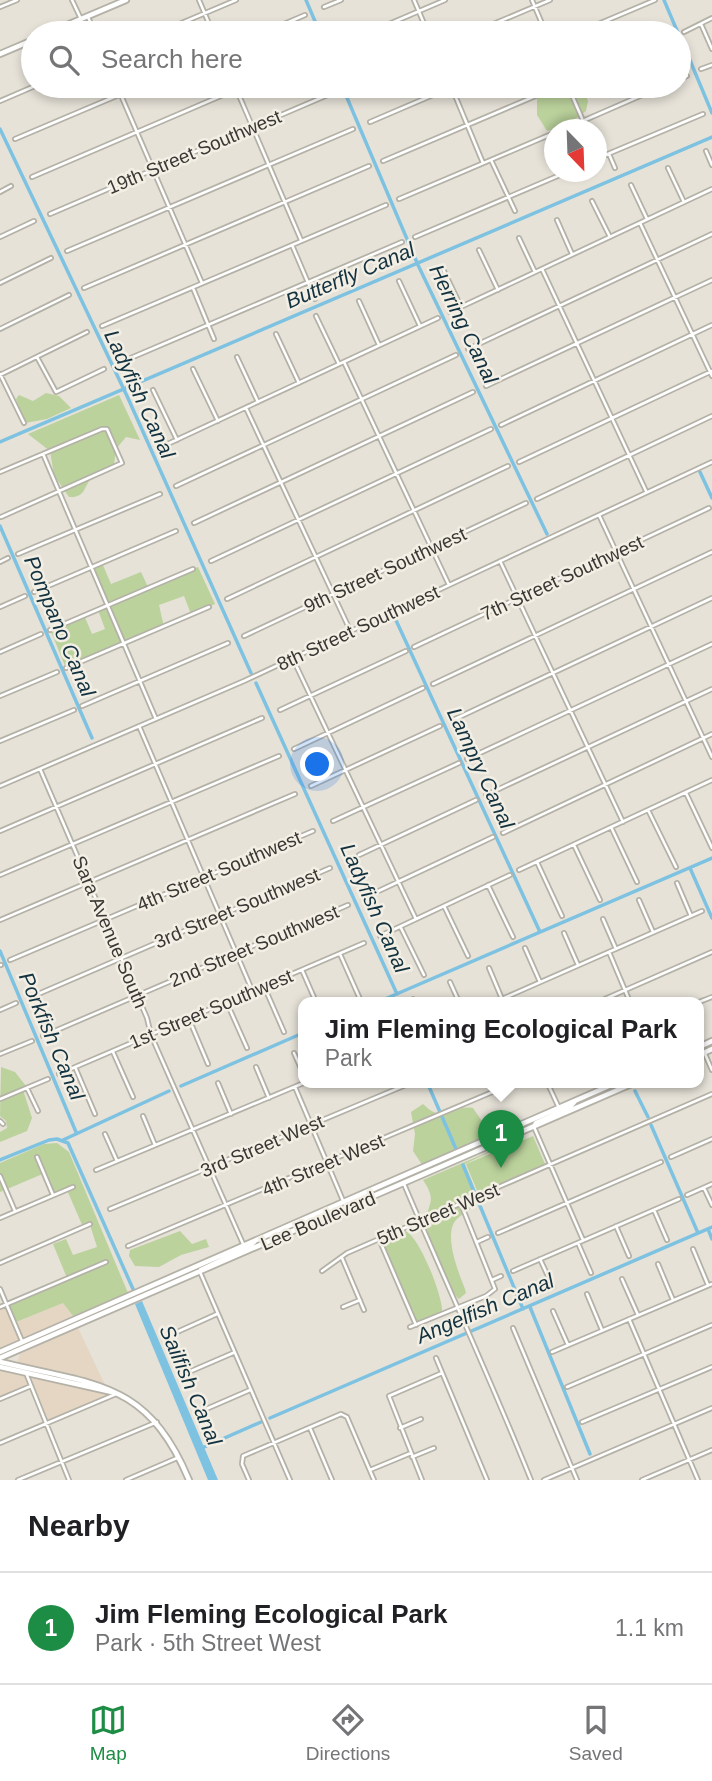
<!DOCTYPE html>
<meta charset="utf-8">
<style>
:root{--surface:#fff;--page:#f2f2f2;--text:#202124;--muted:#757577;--line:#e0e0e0;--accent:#1d8c44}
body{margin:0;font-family:Arial,sans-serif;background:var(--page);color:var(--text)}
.compass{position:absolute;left:544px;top:119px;width:63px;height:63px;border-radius:50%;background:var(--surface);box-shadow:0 4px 10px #0003;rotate:157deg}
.you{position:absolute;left:318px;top:765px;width:24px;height:24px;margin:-18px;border:5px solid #fff;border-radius:50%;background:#1a73e8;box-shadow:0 0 0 10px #1a73e833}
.badge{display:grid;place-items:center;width:46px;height:46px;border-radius:50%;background:var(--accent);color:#fff;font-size:23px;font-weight:700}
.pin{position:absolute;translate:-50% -58px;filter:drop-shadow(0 2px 4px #0008)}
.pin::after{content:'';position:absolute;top:37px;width:24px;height:21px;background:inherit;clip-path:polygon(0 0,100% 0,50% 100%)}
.popup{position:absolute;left:298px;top:997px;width:406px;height:91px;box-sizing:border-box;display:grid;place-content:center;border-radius:14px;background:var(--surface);filter:drop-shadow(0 2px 5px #0005);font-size:23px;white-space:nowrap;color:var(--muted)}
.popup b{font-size:26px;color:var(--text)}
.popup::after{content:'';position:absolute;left:50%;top:100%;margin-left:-14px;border:14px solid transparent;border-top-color:var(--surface)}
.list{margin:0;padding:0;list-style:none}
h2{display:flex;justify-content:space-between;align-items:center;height:91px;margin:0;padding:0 28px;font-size:30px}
h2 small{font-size:23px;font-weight:400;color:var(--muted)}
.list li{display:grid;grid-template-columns:46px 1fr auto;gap:21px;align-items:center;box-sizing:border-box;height:112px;padding:0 28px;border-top:2px solid var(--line)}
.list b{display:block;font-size:26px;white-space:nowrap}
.list p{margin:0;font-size:23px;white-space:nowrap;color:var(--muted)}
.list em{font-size:23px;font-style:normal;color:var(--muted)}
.icon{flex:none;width:38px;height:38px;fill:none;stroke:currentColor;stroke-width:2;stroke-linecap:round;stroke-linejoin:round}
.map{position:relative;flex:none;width:712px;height:1480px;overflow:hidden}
.search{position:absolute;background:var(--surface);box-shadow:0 4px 10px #0003;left:21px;right:21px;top:21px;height:77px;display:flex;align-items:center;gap:18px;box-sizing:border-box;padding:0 24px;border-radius:38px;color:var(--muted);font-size:26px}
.sheet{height:203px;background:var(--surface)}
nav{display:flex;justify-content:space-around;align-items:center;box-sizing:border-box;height:98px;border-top:2px solid var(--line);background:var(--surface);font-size:19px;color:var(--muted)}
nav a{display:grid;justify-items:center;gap:4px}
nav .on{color:var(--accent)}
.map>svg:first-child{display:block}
</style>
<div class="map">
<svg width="712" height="1480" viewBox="0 0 712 1480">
<rect width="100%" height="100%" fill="#e6e2d8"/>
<path fill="#e5d6c3" d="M 63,1303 L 73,1316 L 0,1348 L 0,1308 L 7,1305 L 15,1323 Z
M 78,1328 L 106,1387 L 17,1362 L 20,1354 Z
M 0,1368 L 71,1386 L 114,1394 L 45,1422 L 29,1387 L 0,1399 Z"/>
<path fill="#bbd29c" d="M 537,86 L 582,86 L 588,101 L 586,111 L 564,127 L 547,131 L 537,115 Z
M 46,393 L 59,396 L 71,408 L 47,419 L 25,423 L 16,399 L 19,395 L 33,401 Z
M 119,395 L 140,440 L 126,437 L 116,449 L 114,465 C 108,469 99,472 93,477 C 83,485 87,498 69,497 L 54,475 L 50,451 L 28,434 Z
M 102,563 L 111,584 L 141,572 L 148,587 L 198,567 L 215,604 L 191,614 L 184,596 L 159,605 L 164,627 L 65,666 L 50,629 L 84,615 L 92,634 L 105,629 L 98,610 L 107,606 L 91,567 Z
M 1,1067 L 15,1072 L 26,1086 L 24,1093 L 32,1118 L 27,1131 L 0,1142 L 0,1132 L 7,1128 L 6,1121 L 0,1116 Z
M 423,1104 C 445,1126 451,1104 473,1108 L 492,1136 L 423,1166 L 413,1151 L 415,1134 L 411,1112 Z
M 533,1136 L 545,1164 L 478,1193 L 466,1164 Z
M 57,1143 L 69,1152 L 128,1293 L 73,1316 L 63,1303 L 14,1323 L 7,1305 L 67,1278 L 53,1244 L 66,1239 L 73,1255 L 97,1247 L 90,1225 L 83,1227 L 67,1190 L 51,1195 L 45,1173 L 0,1192 L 0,1163 L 44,1144 Z
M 502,1146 L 465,1164 L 477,1194 L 492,1188 C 484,1202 472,1207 459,1217 C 441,1230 458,1271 465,1289 L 466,1293 L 459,1299 C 450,1292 425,1235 426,1222 C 427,1203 438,1202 423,1180 Z
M 180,1231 L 192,1244 L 206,1239 L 209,1247 L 181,1255 L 159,1267 L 135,1266 L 129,1256 L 130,1250 Z
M 405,1231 C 419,1235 443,1297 442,1311 L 426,1321 L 416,1321 L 385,1251 L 384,1244 L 389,1236 Z"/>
<path fill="#7ec2e2" d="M 142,1301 L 218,1480 L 208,1480 L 135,1304 Z"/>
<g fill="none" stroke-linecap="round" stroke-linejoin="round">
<path stroke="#7ec2e2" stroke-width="3.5" d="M 306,0 L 320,33
M 664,0 L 678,33
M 679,34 L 712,113
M 342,86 L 418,265 L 547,534
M 0,129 L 127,396 L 251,673
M 0,442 L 712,137
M 700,472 L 712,498
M 0,526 L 92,738
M 394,616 L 540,932
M 256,683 L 397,994
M 690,868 L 712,918
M 0,951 L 76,1132
M 378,1002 L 712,858
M 427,1082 L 456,1149
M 181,1086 L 303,1033
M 635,1091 L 648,1117
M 651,1125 L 698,1233
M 63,1140 L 169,1091
M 0,1160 L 49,1140 L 57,1139 L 68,1143 L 133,1289
M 463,1165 L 475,1194
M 478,1201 L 523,1309
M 708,1229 L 712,1239
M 530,1307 L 590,1454
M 270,1418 L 712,1227
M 202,1448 L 261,1422"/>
<defs>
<path id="street" d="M 72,0 L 81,19
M 199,0 L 213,33
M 414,0 L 428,33
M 532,0 L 546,33
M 0,7 L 17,0
M 324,7 L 341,0
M 88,17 L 95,33
M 701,24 L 712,49
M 684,32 L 712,18
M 158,33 L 236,0
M 263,33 L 305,15
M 368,33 L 445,0
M 472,33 L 550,0
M 577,33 L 655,0
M 701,69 L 712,65
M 679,79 L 687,76
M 117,86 L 202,283
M 235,86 L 301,240
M 568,86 L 587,130
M 452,88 L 483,163
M 0,101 L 35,86
M 370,122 L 454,86
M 562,130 L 663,86
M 15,139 L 140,86
M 596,151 L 599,158
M 706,151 L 712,165
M 609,154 L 615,168
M 596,159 L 703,114
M 491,160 L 515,211
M 383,161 L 559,86
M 668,168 L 684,202
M 32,177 L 244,86
M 631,185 L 647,219
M 0,192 L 11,186
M 399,199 L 554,133
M 592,201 L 610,237
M 50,214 L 337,91
M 557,220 L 572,254
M 640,223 L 712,376
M 0,237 L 34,221
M 415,237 L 567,172
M 519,238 L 535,272
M 292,245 L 315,299
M 479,250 L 498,290
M 67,251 L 353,129
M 443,269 L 461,307
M 542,269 L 646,491
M 399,281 L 420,326
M 0,283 L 51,258
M 84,288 L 369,166
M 193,288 L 214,339
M 359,301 L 379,345
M 450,312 L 712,189
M 316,316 L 339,364
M 102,326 L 386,205
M 0,329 L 69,295
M 276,334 L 299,383
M 468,349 L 712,234
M 37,357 L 56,392 L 104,369
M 237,357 L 258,402
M 344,362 L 449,585
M 119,363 L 402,242
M 193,369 L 218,421
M 0,374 L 24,423
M 0,375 L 87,332
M 486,386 L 712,280
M 153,390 L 177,440
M 246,408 L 350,630
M 501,425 L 712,325
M 159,448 L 438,318
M 43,454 L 156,719
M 519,462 L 712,371
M 0,472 L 102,429 L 107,429 L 122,463 L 1,517
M 176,486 L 456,355
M 537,499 L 712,416
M 599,515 L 712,757
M 194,523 L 473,392
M 18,554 L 160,494
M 211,561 L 491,429
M 500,561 L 623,822
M 0,562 L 8,558
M 34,592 L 176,531
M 227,599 L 508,466
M 0,607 L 25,596
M 50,630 L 193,569
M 244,636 L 526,503
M 414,647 L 709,508
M 0,652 L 41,634
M 293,659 L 416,919
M 66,668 L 209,607
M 433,684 L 712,552
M 0,696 L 57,672
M 82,706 L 228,643
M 280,710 L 406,651
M 453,720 L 712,598
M 139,726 L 252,990
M 0,741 L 74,710
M 294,749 L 423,688
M 467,759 L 712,644
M 40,769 L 147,1018 L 151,1035 L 244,1246
M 0,786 L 244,681 L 712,462
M 311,786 L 440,726
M 686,793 L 712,848
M 486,795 L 712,689
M 648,810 L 676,867
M 333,821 L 459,763
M 611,827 L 637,882
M 0,831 L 262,718
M 503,833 L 712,734
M 574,845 L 600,900
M 359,855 L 476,800
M 537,862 L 562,916
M 519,870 L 712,780
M 0,875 L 279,756
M 677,883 L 691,916
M 488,885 L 513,937
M 368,896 L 493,837
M 639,900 L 653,932
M 444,906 L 468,956
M 603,919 L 616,949
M 0,920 L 295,794
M 401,928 L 424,975
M 564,933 L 578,965
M 380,936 L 510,875
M 525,948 L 540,982
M 609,952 L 630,1002
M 340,954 L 360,999
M 10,960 L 313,831
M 0,965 L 1,965
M 489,968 L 502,999
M 302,970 L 316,1002
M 450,982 L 459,1002
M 264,986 L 284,1032
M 29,998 L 330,868
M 413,999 L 414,1002
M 495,1002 L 702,911
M 598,1002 L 712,952
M 699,1002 L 712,997
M 227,1003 L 247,1048
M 0,1010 L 16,1003
M 189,1019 L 208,1064
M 43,1036 L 348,905
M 113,1052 L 133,1097
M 294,1053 L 303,1073
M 0,1054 L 32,1041
M 705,1054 L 712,1070
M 75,1067 L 95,1114
M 256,1067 L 269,1098
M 59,1074 L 364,943
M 547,1082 L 559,1108
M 218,1083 L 231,1114
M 295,1087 L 344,1203
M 27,1088 L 38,1111
M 0,1099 L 48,1079
M 143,1116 L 155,1145
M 0,1121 L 3,1124
M 534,1127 L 583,1240
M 105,1134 L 117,1161
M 37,1157 L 53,1195
M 671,1157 L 712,1139
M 96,1170 L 306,1082
M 0,1176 L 15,1211
M 404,1184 C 446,1283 491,1380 531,1480
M 704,1188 L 712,1205
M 687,1195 L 712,1184
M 110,1209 L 413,1082
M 654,1210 L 667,1240
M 0,1218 L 73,1187
M 616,1226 L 629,1256
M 498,1233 L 661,1162
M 379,1239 L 416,1325
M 477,1242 L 488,1237
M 578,1243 L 591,1273
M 128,1246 L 516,1082
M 693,1249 L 708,1285
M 342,1258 L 364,1310
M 540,1259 L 553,1287
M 0,1263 L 90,1224
M 658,1264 L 673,1300
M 322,1271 L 347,1253 L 712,1094
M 513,1271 L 679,1199
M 200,1272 L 290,1480
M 622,1279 L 638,1315
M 492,1280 L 501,1276
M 0,1289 L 22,1341
M 587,1294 L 602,1330
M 0,1307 L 106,1262
M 343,1307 L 360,1300
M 553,1311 L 568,1345
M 629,1319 L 698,1480
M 410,1327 L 486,1296 L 495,1289 L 461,1204
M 513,1328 L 577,1480
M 166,1337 L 217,1314
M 552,1352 L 712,1284
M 436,1358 L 487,1480
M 26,1373 L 69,1480
M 182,1375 L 233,1353
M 567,1387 L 712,1325
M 0,1399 L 31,1386
M 197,1413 L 250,1390
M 582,1422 L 712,1367
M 310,1428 L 332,1480
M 400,1428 L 421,1419
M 0,1443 L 116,1394
M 412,1457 L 434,1448
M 370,1470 L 411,1453
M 18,1480 L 157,1422
M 126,1480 L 177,1458
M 249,1480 L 242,1464 L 243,1456 L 341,1414 L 347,1417 L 374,1480
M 422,1480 L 389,1396 L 442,1373
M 544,1480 L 712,1408
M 642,1480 L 712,1450"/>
<path id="secondary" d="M 48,33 L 126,0
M 0,54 L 33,40
M 699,1047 L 712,1041
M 699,1055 L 712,1049
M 534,1127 L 536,1123 L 569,1108 L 575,1101
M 201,1270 L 249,1247 L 254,1242
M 0,1352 L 618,1082
M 0,1358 L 636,1082
M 0,1362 C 95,1385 147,1380 189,1480
M 0,1367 L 112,1392"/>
</defs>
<use href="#street" stroke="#b4b1a7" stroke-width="6"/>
<use href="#secondary" stroke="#b4b1a7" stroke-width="8"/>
<use href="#street" stroke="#fff" stroke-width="2.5"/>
<use href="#secondary" stroke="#fff" stroke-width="4.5"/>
</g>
<g text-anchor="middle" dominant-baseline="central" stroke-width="5" stroke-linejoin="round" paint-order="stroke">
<g font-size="19" fill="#3a3834" stroke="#f3efe5">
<text transform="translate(194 152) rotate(-23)">19th Street Southwest</text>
<text transform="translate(385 570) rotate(-25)">9th Street Southwest</text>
<text transform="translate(562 578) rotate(-25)">7th Street Southwest</text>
<text transform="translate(358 628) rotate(-25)">8th Street Southwest</text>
<text transform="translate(219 871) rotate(-23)">4th Street Southwest</text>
<text transform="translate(237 908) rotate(-23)">3rd Street Southwest</text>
<text transform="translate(110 932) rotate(67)">Sara Avenue South</text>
<text transform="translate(254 946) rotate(-23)">2nd Street Southwest</text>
<text transform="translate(211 1009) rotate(-23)">1st Street Southwest</text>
<text transform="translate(262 1146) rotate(-23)">3rd Street West</text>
<text transform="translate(323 1165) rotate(-23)">4th Street West</text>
<text transform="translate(438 1214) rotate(-23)">5th Street West</text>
<text transform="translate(318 1221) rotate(-23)">Lee Boulevard</text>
</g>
<g font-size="21" font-style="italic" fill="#133240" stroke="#f3efe5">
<text transform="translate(350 275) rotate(-23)">Butterfly Canal</text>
<text transform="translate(464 324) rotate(64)">Herring Canal</text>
<text transform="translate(140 394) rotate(65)">Ladyfish Canal</text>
<text transform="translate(60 626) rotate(67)">Pompano Canal</text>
<text transform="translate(481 768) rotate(65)">Lampry Canal</text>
<text transform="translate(375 908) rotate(66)">Ladyfish Canal</text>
<text transform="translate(52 1036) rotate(67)">Porkfish Canal</text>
<text transform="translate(485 1308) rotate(-23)">Angelfish Canal</text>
<text transform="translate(191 1385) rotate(67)">Sailfish Canal</text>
</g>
</g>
</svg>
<svg class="compass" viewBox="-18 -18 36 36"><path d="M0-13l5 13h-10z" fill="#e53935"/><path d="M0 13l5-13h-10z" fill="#757577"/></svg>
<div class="you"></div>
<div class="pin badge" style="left:501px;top:1168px">1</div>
<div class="popup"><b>Jim Fleming Ecological Park</b>Park</div>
<div class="search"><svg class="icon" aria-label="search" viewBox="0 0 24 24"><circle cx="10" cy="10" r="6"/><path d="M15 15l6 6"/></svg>Search here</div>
</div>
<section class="sheet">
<h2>Nearby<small></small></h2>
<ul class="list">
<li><span class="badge">1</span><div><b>Jim Fleming Ecological Park</b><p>Park · 5th Street West</p></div><em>1.1 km</em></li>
</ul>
</section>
<nav>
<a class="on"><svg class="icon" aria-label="map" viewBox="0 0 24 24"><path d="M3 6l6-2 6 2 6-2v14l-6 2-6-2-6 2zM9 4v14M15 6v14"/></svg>Map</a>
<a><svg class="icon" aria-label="directions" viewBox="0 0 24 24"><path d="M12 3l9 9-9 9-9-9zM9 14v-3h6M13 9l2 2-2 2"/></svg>Directions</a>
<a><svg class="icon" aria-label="saved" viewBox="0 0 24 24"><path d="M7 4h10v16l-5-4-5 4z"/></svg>Saved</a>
</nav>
